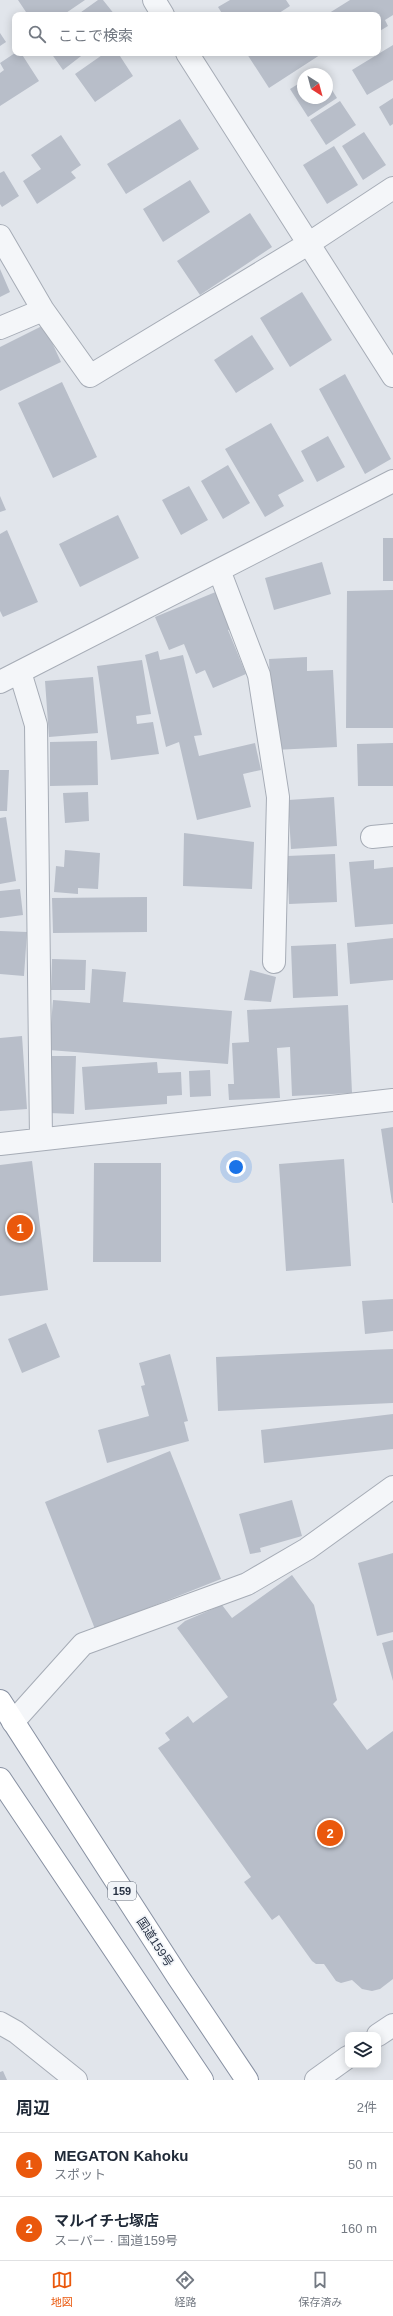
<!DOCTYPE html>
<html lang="ja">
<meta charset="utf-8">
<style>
:root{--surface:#fff;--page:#f6f6f7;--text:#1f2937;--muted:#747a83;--line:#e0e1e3;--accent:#ea580c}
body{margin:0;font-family:Helvetica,"Noto Sans JP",sans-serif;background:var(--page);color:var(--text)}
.controls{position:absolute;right:12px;bottom:12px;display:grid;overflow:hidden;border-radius:8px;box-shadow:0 2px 10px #0003}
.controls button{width:36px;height:36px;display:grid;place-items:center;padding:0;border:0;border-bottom:1px solid var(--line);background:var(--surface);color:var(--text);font:20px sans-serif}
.compass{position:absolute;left:297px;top:68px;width:36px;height:36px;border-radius:50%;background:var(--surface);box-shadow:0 2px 10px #0003;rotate:144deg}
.you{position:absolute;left:236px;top:1167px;width:14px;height:14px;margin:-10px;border:3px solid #fff;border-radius:50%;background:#1a73e8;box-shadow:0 0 0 6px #1a73e833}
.badge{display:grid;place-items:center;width:26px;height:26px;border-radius:50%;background:var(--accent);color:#fff;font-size:13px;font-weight:700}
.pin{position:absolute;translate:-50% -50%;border:2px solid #fff;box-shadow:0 1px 4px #0006}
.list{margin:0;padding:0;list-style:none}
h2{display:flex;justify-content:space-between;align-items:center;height:52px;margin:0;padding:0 16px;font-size:17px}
h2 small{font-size:13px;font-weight:400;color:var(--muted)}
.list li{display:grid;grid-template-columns:26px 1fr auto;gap:12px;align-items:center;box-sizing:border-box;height:64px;padding:0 16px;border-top:1px solid var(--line)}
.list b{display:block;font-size:15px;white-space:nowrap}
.list p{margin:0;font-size:13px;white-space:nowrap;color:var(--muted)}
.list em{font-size:13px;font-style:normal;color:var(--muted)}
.icon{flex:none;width:22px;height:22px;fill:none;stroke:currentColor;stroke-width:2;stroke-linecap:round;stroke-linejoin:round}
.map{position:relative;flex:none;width:393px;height:2080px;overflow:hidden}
.search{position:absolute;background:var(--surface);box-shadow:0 2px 10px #0003;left:12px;right:12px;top:12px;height:44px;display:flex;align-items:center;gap:10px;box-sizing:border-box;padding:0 14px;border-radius:8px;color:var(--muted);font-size:15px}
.sheet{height:180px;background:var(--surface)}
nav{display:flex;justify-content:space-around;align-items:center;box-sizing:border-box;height:56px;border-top:1px solid var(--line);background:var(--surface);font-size:11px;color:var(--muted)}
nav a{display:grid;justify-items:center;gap:2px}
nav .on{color:var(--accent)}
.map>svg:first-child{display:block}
</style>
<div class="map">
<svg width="393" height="2080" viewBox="0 0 393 2080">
<rect width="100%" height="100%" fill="#e1e5eb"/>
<path fill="#b8bec9" d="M 18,0 L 85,0 L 63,15 L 28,15 Z
M 98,0 L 103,0 L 115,15 L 77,15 Z
M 230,0 L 286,0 L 290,6 L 276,15 L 223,15 L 218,7 Z
M 350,0 L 393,0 L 393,15 L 385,20 L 388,26 L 378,32 L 378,15 L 326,15 Z
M 0,33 L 6,42 L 0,46 Z
M 393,45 L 393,80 L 367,95 L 352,70 Z
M 15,53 L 21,53 L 39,81 L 0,106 L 0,73 L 4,70 L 0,63 Z
M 51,53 L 85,53 L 63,70 Z
M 105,53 L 118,53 L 133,76 L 95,102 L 75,74 Z
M 249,53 L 323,53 L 269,88 L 247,54 Z
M 303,81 L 303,98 L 327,98 L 327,82 L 337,98 L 308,117 L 290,89 Z
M 393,98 L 393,124 L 390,126 L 379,107 Z
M 340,101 L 356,125 L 326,145 L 310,120 Z
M 180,119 L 199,149 L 126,194 L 107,164 Z
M 364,132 L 386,165 L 363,180 L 342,146 Z
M 61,135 L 81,165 L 71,172 L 76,178 L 37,204 L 23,181 L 41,169 L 31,155 Z
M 334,146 L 358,185 L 327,204 L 303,165 Z
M 4,171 L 19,196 L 2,207 L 0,204 L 0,173 Z
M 190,180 L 210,212 L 163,242 L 143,209 Z
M 250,213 L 272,247 L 200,295 L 177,261 Z
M 0,269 L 10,292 L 0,297 Z
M 302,292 L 332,340 L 290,367 L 260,318 Z
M 44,325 L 61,362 L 0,391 L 0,347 Z
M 252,335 L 274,369 L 236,393 L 214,360 Z
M 345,374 L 391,459 L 365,474 L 319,389 Z
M 62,382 L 97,457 L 53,478 L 18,403 Z
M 271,423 L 304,481 L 278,495 L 284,506 L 265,517 L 225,449 Z
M 328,436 L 345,467 L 317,482 L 301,451 Z
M 228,465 L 250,503 L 223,519 L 201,481 Z
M 189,486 L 208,520 L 181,535 L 162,500 Z
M 0,496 L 6,510 L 0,512 Z
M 118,515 L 139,558 L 80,587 L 59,544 Z
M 7,530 L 38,602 L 3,617 L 0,611 L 0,534 Z
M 383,538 L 393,538 L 393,581 L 383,581 Z
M 322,562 L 331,594 L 274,610 L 265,578 Z
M 393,590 L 393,728 L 346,728 L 347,591 Z
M 218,591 L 234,628 L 228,630 L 246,674 L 213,688 L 205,670 L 196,674 L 184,644 L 169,650 L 155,617 Z
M 158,651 L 160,660 L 183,655 L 202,735 L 194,736 L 199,756 L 255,743 L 261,770 L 243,774 L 251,807 L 197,820 L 179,742 L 166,747 L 145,655 Z
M 307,657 L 307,671 L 333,670 L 337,747 L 273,750 L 269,659 Z
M 142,660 L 151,714 L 136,716 L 137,724 L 153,722 L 159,754 L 111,760 L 97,666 Z
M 93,677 L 98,733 L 49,737 L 45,681 Z
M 97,741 L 98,785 L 50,786 L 50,742 Z
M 393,743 L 393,786 L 358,786 L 357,744 Z
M 0,770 L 9,770 L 7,811 L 0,811 Z
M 88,792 L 89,821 L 65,823 L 63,793 Z
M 334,797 L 337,846 L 291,849 L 288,800 Z
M 6,817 L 16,881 L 0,884 L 0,818 Z
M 184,833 L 254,842 L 252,889 L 183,886 Z
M 65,850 L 100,853 L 98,889 L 78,888 L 78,894 L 54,892 L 56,866 L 64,867 Z
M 335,854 L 337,902 L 289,904 L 287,856 Z
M 374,860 L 374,869 L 393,867 L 393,924 L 355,927 L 349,862 Z
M 20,889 L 23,915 L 0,918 L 0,891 Z
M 147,897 L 147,932 L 53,933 L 52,898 Z
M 0,931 L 27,932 L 24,976 L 0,974 Z
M 393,938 L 393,980 L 350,984 L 347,943 Z
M 336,944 L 338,996 L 293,998 L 291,946 Z
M 52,959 L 86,960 L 85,990 L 51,990 Z
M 92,969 L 126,972 L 123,1002 L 232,1011 L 228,1064 L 49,1050 L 53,1000 L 90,1003 Z
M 250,970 L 276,977 L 271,1002 L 244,1000 Z
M 348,1005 L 352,1093 L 292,1096 L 290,1047 L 277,1048 L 280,1098 L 229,1100 L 228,1084 L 234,1084 L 232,1043 L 249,1042 L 247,1010 Z
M 22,1036 L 27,1109 L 0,1111 L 0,1038 Z
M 51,1056 L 76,1056 L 74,1114 L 49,1113 Z
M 157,1062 L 158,1073 L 181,1072 L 182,1095 L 167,1096 L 167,1104 L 85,1110 L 82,1067 Z
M 210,1070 L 211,1096 L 190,1097 L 189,1071 Z
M 393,1127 L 393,1203 L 392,1203 L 381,1129 Z
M 344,1159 L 351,1266 L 286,1271 L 279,1164 Z
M 32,1161 L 48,1290 L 0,1296 L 0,1165 Z
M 94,1163 L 161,1163 L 161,1262 L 93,1262 Z
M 393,1299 L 393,1331 L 365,1334 L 362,1301 Z
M 46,1323 L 60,1357 L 22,1373 L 8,1339 Z
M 393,1349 L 393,1403 L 218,1411 L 216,1357 Z
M 170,1354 L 188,1421 L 184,1422 L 189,1441 L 107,1463 L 98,1430 L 149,1416 L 141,1386 L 145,1385 L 139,1363 Z
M 393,1414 L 393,1449 L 264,1463 L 261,1430 Z
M 170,1451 L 221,1579 L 95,1629 L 45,1502 Z
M 292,1500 L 302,1536 L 260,1548 L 261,1552 L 250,1554 L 239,1514 Z
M 393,1553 L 393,1632 L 377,1636 L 358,1563 Z
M 292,1575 L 314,1605 L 337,1700 L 333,1704 L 367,1750 L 393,1731 L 393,1979 L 380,1989 L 372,1991 L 362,1989 L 352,1980 L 341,1983 L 336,1981 L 324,1964 L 316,1964 L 312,1961 L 279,1915 L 272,1920 L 244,1882 L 251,1877 L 158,1748 L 170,1740 L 165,1733 L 188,1716 L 193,1723 L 228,1697 L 177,1628 L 185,1621 L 222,1605 L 232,1618 Z
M 393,1640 L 393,1681 L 382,1643 Z
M 3,2071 L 7,2080 L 0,2080 L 0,2072 Z"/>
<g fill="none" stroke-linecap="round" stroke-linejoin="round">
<defs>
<path id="minor" d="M 154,0 L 163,15
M 187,53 L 393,376
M 0,236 L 43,310
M 0,328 L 43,310 L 90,376 L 308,244 L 393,188
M 219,570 L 259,675 L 278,797 L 274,962
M 20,672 L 36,725 L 41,1139
M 0,682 L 393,481
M 372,837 L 393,835
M 0,1144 L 393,1100
M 13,1722 L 83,1644 L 247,1584 L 307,1549 L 393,1487
M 0,2023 L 16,2032 L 76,2080
M 378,2035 L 393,2025
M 316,2080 L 348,2057"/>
<path id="highway" d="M 0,1701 L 178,1977 L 247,2080
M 0,1779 L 202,2080"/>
</defs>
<use href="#minor" stroke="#a6acb6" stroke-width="24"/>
<use href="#highway" stroke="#8891a2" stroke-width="24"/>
<use href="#minor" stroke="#f4f6f9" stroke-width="22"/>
<use href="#highway" stroke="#fff" stroke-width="22"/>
</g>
<g text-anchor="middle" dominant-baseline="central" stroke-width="3.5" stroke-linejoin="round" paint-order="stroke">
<rect fill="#f1f4f8" stroke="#646c7a" stroke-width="1" x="108" y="1882" width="28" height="18" rx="3"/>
<g font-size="11" font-weight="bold" fill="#283244">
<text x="122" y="1891">159</text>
</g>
<g font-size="12" fill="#283244" stroke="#f1f4f8">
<text transform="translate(155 1942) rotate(57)">国道159号</text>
</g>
</g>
</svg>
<div class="controls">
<button><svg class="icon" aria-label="layers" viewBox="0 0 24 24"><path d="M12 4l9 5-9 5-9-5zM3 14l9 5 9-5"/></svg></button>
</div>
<svg class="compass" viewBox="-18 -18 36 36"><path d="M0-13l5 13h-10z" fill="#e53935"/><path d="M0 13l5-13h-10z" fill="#747a83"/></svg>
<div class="you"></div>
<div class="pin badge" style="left:20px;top:1228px">1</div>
<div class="pin badge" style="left:330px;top:1833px">2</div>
<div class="search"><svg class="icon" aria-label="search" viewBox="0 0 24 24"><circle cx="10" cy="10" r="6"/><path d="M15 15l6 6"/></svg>ここで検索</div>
</div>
<section class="sheet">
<h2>周辺<small>2件</small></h2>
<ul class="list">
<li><span class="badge">1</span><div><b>MEGATON Kahoku</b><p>スポット</p></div><em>50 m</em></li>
<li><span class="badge">2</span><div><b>マルイチ七塚店</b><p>スーパー · 国道159号</p></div><em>160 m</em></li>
</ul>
</section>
<nav>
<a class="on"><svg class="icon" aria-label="map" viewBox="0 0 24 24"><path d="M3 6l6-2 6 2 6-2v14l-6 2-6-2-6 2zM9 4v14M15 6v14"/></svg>地図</a>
<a><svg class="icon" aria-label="directions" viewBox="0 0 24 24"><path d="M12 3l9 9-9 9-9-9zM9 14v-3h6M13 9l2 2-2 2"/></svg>経路</a>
<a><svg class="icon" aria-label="saved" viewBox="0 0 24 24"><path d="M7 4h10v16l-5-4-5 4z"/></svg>保存済み</a>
</nav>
